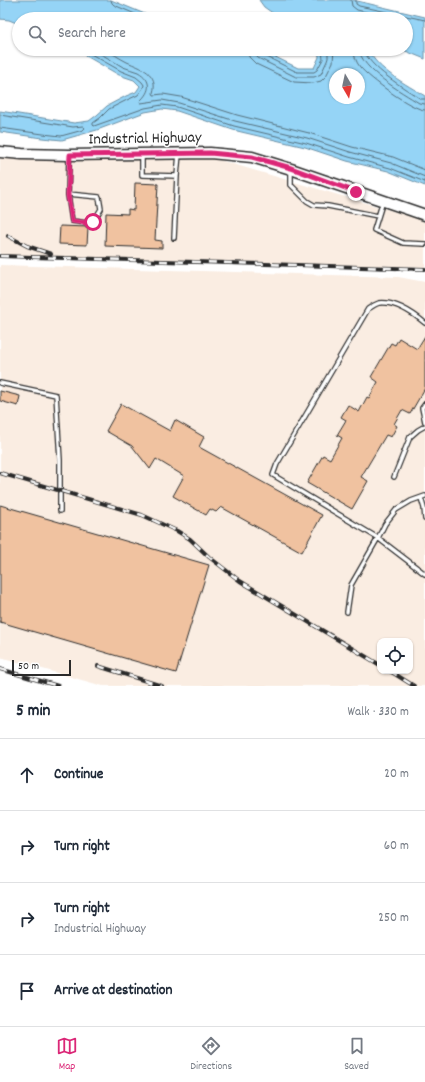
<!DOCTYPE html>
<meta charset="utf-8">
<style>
:root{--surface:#fff;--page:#f2f2f3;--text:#1f2937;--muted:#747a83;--line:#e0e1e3;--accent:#db2777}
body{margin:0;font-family:Dekko,sans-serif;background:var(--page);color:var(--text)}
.controls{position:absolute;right:12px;bottom:12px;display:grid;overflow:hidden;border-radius:8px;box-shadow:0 1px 3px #0004}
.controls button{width:36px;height:36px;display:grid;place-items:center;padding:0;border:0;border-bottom:1px solid var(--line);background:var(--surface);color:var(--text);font:20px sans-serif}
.compass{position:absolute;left:329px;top:68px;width:36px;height:36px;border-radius:50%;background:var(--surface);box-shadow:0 1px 3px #0004;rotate:171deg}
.scale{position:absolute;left:12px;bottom:10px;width:59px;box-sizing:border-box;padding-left:4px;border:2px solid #2b2b2b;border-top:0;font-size:11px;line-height:14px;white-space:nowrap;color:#2b2b2b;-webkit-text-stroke:3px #fff;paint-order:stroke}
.stop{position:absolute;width:12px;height:12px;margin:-9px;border:3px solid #db2777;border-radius:50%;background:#fff}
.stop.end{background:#db2777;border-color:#fff;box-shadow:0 1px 4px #0008}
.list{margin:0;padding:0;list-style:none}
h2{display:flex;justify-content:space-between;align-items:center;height:52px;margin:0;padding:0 16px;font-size:17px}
h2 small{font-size:13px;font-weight:400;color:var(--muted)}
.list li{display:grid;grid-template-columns:26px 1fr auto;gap:12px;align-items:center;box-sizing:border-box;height:72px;padding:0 16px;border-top:1px solid var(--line)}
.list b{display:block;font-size:15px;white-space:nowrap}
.list p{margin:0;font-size:13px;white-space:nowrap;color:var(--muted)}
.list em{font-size:13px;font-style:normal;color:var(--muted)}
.icon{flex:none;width:22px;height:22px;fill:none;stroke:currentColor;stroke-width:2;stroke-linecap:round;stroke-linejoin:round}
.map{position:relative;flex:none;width:425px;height:686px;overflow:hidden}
.search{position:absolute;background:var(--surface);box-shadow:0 1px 3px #0004;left:12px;right:12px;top:12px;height:44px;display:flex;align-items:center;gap:10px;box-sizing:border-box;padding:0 14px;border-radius:22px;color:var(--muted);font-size:15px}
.sheet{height:340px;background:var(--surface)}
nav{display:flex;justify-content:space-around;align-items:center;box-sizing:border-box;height:56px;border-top:1px solid var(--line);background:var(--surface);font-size:11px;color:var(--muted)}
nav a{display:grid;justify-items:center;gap:2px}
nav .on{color:var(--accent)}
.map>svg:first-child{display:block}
</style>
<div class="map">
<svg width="425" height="686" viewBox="0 0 425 686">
<rect width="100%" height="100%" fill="#fff"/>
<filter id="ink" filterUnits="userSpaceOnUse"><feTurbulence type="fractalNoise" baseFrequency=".025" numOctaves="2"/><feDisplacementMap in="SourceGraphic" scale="8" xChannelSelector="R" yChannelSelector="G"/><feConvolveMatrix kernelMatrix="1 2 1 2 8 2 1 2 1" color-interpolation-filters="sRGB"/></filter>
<g filter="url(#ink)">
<path fill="#faede2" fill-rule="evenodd" d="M 0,152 L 22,154 L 216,159 L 417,218 L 425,222 L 425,267 L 0,255 Z
M 0,265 L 398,277 L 425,282 L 425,686 L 103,686 L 0,657 ZM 380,641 L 410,641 L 410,671 L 380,671 Z"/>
<path fill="#95d4f6" stroke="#6b90a5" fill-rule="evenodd" d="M 0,0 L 111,0 L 157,19 L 19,19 L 19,24 L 9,20 L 0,19 Z
M 259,0 L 353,0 L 425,17 L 425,59 L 403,50 L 396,49 L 406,49 L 406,19 L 281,19 L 264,7 Z
M 74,49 L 259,49 L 298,68 L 314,68 L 319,57 L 318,49 L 368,49 C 377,70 406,84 425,96 L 425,186 L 388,171 L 347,161 L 305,147 L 233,130 L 177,111 L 162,109 L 145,112 L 97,130 L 62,140 L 42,138 L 0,132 L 0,111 L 74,123 L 89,121 L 97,115 L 107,106 L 126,96 L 136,92 L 140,86 L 134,80 L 119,75 ZM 335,74 L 359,74 L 359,98 L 335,98 Z"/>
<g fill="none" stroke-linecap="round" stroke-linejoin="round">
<path stroke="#556f7c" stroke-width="1" d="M 111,0 L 112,3 L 114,5 L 147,19
M 351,0 L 352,6 L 357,10 L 396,19
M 356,0 L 356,4 L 359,6 L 425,20
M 82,49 L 121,71 L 136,77 L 142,82 L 144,85 L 143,88 L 138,95 L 127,100 L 109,109 L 100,118 L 93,123 L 93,125 L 94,126 L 145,108 L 162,105 L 177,107 L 234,126 L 306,143 L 349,157 L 390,168 L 425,182
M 92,49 C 103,55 113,61 123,67 C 128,69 133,70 138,72 C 152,80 151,91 140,101 L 141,103 L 162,100 L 179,103 L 235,121 L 307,138 L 350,152 L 391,163 L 425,177
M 105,49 C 112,53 119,58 127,62 C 141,68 159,73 153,93 L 154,95 L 163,94 L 181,97 L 237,115 L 309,133 L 352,147 L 393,157 L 425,170
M 248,49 L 249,57 L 256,64 L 294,82 L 313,83 L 321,81 L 326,76 L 333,62 L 334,49
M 254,49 L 255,55 L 258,58 L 296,77 L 314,77 L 321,74 L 327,61 L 328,58 L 328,49
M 259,49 L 259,52 L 261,54 L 297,72 L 314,72 L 317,70 L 323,59 L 322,49
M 353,49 C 354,55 356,62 360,67 C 369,78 412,110 425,110
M 359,49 C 361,70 402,92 419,103 L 425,104
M 364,49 C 367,67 406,89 421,99 L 425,99
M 0,115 L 73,127 L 83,126 L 85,128 L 83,130 L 61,136 L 43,134 L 0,128"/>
</g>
<path fill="#f0c2a0" stroke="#2b2b2b" d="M 135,183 L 158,184 L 155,240 L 162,241 L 162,248 L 105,246 L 106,213 L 128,214 L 128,209 L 134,210 Z
M 60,226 L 88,227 L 87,245 L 59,244 Z
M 425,336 L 425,388 L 410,414 L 402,410 L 394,424 L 397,426 L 391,437 L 386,435 L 361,477 L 368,481 L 352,509 L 307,483 L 323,455 L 330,459 L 342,438 L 337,435 L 346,420 L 341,417 L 348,405 L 359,412 L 367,397 L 369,398 L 378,382 L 371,377 L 391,343 L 395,345 L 399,338 L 417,349 Z
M 0,391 L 20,396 L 18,406 L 0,401 Z
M 121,404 L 170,431 L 175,420 L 204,437 L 199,447 L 322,515 L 302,552 L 221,507 L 216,512 L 210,509 L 206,515 L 173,496 L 184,476 L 156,459 L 150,469 L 132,446 L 106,431 Z
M 0,505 L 209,565 L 176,673 L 0,622 Z"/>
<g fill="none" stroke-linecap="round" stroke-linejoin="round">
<defs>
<path id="lane" d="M 142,155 L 142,175 L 177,176 L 179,154
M 291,171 L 291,185 L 307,201 L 314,205 L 328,206 L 378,216
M 68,194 L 99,197 L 101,209 L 93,222 L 87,223 L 72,221 L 68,195 L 68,194 L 69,156
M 383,201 L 374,230 L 403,243 L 425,244
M 174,238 L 177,176
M 425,323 C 414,314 395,301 379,303 C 376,304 371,307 368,309 L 277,464 L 273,475 L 378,538 L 425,574
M 0,383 L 56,395 L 60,460 L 60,511
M 425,404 L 422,408 L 425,422
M 394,477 L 410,437 L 418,430 L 425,426
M 421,498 L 424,508 L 425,519
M 347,612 L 351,585 L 378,538 L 385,524 L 396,510 L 411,501 L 425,496"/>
<path id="secondary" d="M 0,152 L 22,154 L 69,155 L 210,153 L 252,157 L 291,169 L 425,215"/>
</defs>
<use href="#lane" stroke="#2b2b2b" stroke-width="6"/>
<use href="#secondary" stroke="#2b2b2b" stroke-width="13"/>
<use href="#lane" stroke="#fff" stroke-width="3.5"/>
<use href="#secondary" stroke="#fff" stroke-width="10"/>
<defs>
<path id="rail" d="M 8,236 L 27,246 L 51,254
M 0,256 L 425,269
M 0,473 L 142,515 L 177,531 L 190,539 L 209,557 L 240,581 L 380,665
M 98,666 L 162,686
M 0,669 L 58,686
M 390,671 L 414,686"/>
</defs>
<use href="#rail" stroke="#2b2b2b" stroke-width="4"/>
<use href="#rail" stroke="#fff" stroke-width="2.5" stroke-dasharray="8" stroke-linecap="butt"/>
</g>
</g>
<g fill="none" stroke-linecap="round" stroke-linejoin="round" filter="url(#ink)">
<path stroke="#db2777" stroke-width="5" d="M 93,222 L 87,223 L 72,221 L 68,195 L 70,155 L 210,153 L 252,157 L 291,168 L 356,192"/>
</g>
<g text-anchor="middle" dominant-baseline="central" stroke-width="3" stroke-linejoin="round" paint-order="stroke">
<g font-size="16" fill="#2b2b2b" stroke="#fff">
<text transform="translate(145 139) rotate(-1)">Industrial Highway</text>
</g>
</g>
</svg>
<div class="controls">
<button><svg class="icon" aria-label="locate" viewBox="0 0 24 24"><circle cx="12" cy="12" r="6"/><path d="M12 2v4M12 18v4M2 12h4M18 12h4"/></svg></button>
</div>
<svg class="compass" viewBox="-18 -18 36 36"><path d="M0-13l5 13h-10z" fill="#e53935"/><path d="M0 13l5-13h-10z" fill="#747a83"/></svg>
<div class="scale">50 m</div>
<div class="stop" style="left:93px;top:222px"></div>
<div class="stop end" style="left:356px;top:192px"></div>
<div class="search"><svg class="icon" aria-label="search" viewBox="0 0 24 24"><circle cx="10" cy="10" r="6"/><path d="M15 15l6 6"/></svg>Search here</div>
</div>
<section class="sheet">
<h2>5 min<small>Walk · 330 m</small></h2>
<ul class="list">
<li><svg class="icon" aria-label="ahead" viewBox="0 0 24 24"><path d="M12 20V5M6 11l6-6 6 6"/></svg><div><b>Continue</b></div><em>20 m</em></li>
<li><svg class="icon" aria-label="right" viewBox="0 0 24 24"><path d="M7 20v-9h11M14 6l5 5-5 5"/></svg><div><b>Turn right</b></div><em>60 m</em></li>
<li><svg class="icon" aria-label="right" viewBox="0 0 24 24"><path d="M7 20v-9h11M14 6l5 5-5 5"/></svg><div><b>Turn right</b><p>Industrial Highway</p></div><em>250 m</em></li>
<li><svg class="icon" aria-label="arrive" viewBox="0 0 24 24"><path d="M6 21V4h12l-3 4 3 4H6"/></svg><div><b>Arrive at destination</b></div></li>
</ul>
</section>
<nav>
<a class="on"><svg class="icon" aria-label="map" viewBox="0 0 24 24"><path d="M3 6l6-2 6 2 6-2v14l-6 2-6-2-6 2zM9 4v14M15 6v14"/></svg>Map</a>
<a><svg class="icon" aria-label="directions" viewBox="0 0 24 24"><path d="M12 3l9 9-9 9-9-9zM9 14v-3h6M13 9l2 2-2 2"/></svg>Directions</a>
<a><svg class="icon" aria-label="saved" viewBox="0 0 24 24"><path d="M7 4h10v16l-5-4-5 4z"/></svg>Saved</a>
</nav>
